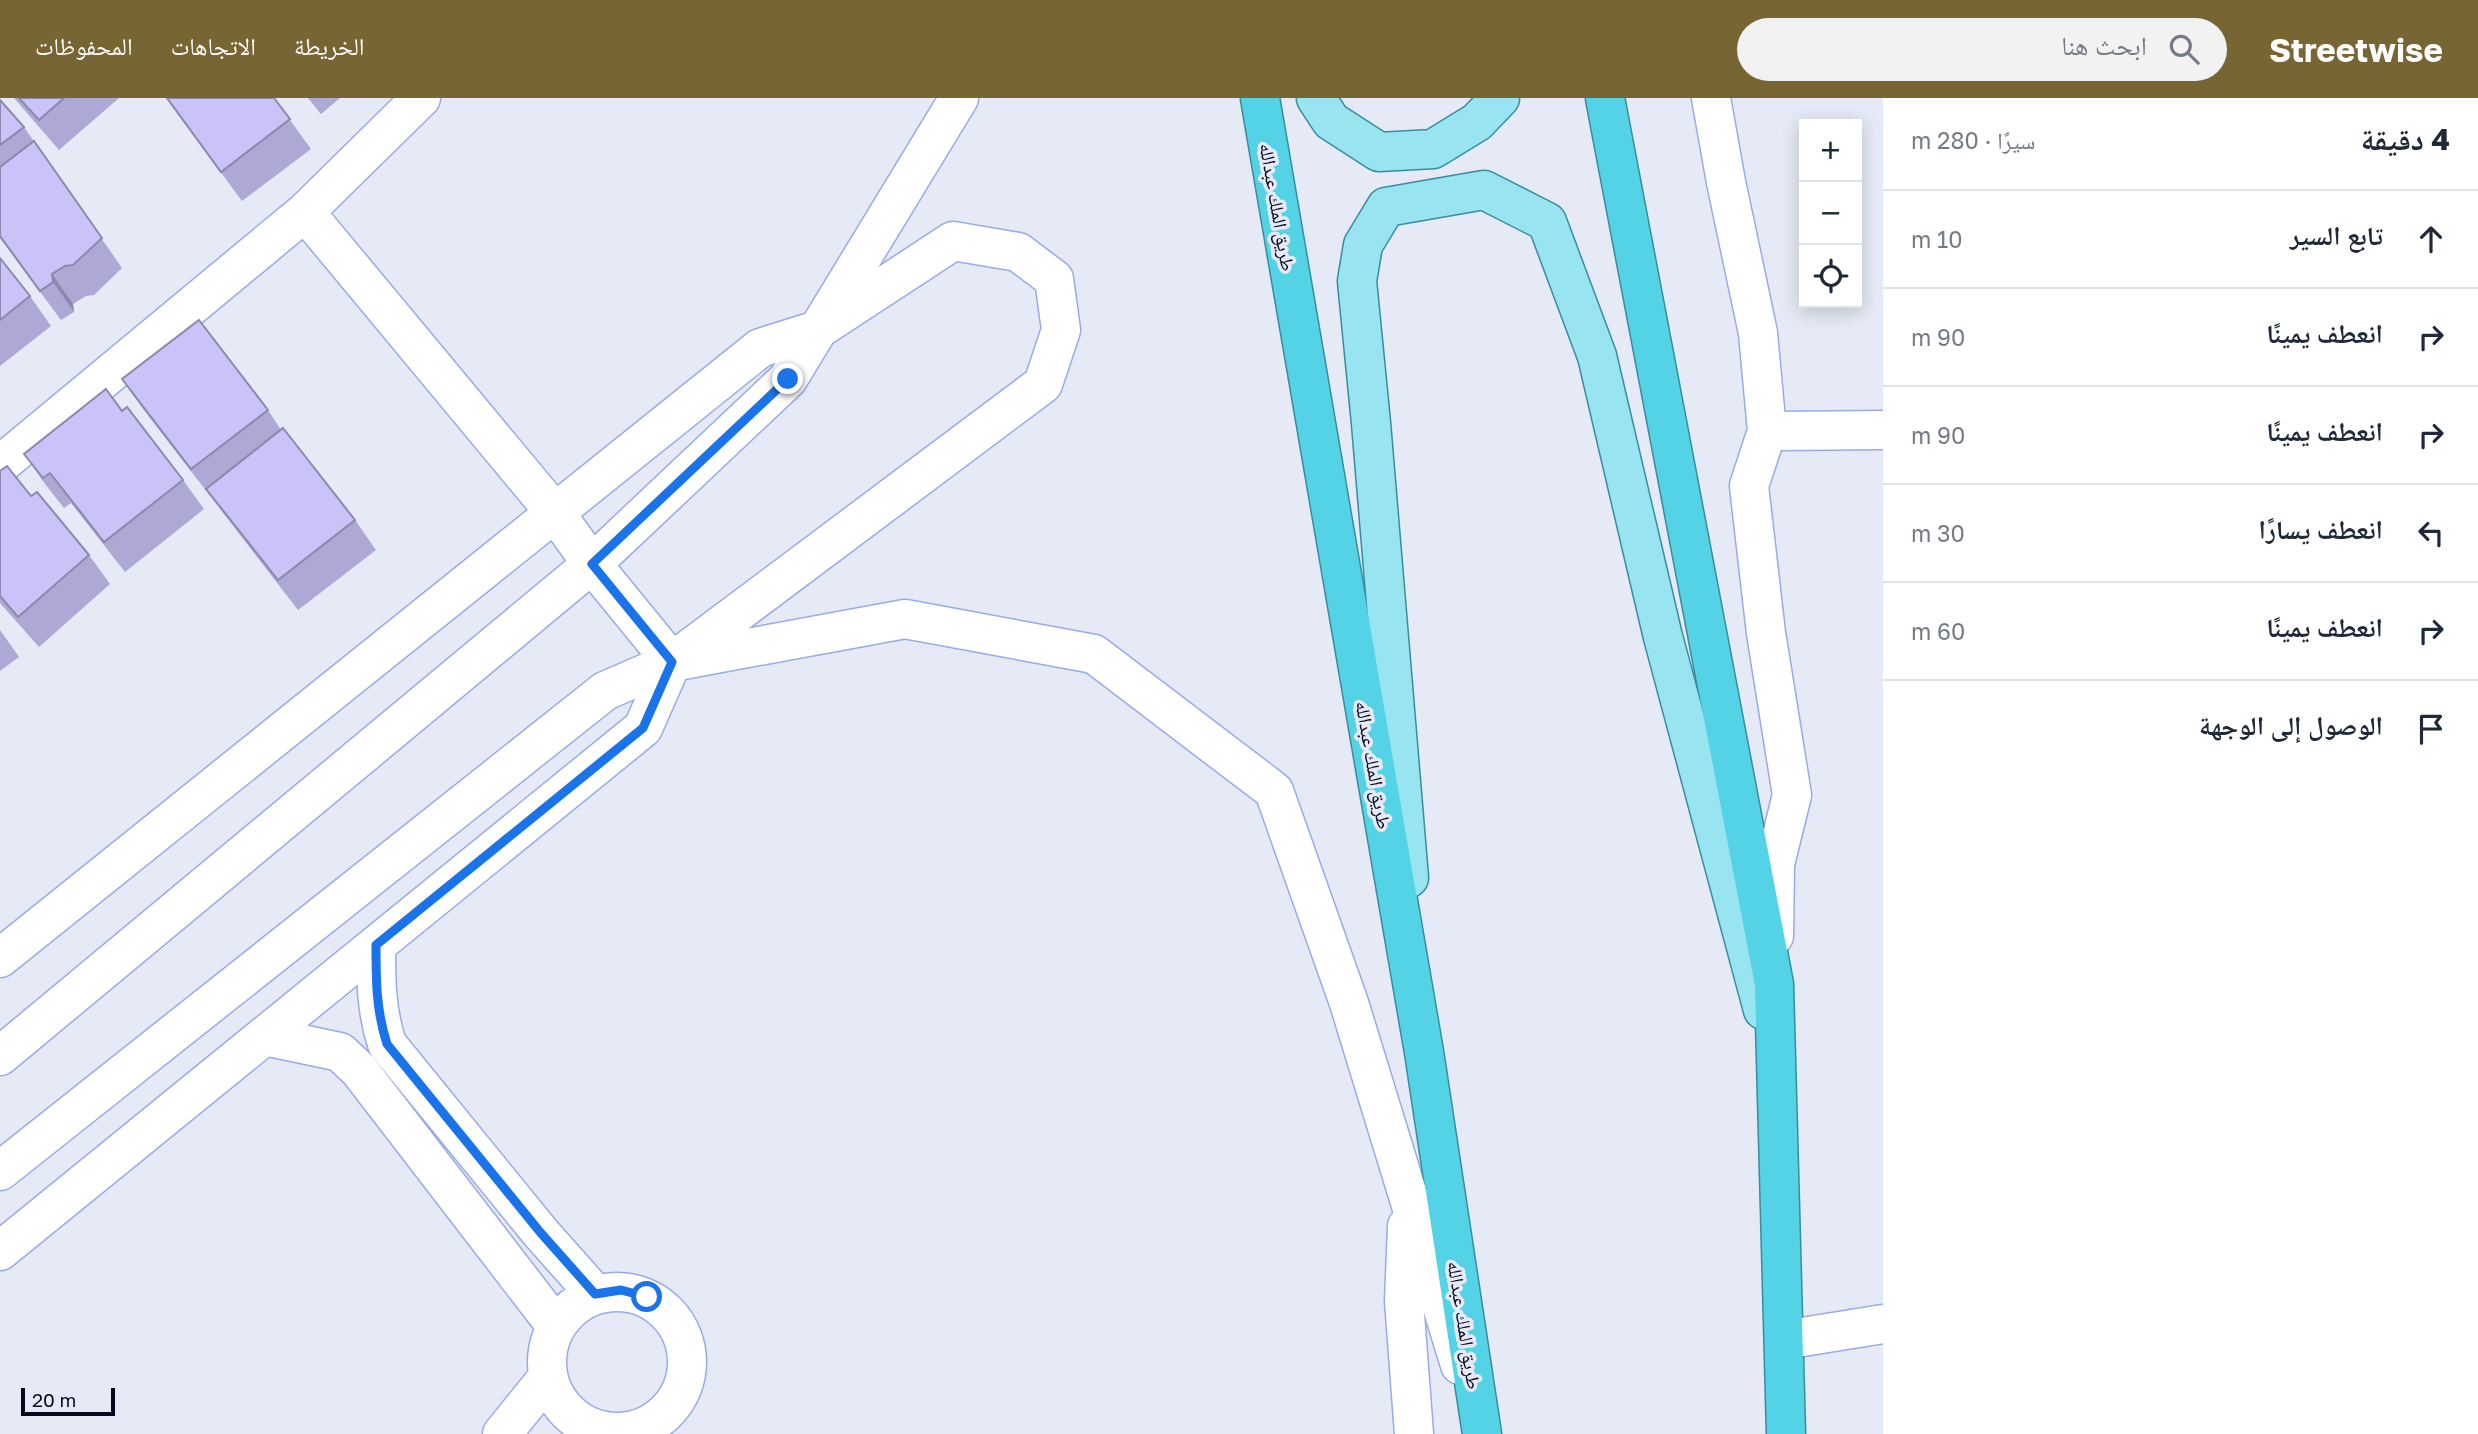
<!DOCTYPE html>
<html lang="ar">
<meta charset="utf-8">
<style>
:root{--surface:#fff;--page:#f2f2f3;--text:#1f2937;--muted:#747a83;--line:#e0e1e3;--accent:#776533}
body{margin:0;font-family:"Golos Text","Noto Naskh Arabic",sans-serif;background:var(--page);color:var(--text);direction:rtl}
.controls{position:absolute;right:21px;top:21px;display:grid;overflow:hidden;border-radius:0px;box-shadow:0 4px 18px #0003}
.controls button{width:63px;height:63px;display:grid;place-items:center;padding:0;border:0;border-bottom:2px solid var(--line);background:var(--surface);color:var(--text);font:35px sans-serif}
.scale{position:absolute;left:21px;bottom:18px;width:94px;box-sizing:border-box;padding-left:7px;border:4px solid #060a1f;border-top:0;font-size:19px;line-height:24px;white-space:nowrap;color:#060a1f;-webkit-text-stroke:5px #e5eaf6;paint-order:stroke}
.stop{position:absolute;width:21px;height:21px;margin:-16px;border:5px solid #1a73e8;border-radius:50%;background:#fff}
.stop.end{background:#1a73e8;border-color:#fff;box-shadow:0 2px 7px #0008}
.list{margin:0;padding:0;list-style:none}
h2{display:flex;justify-content:space-between;align-items:center;height:91px;margin:0;padding:0 28px;font-size:30px}
h2 small{font-size:23px;font-weight:400;color:var(--muted)}
.list li{display:grid;grid-template-columns:46px 1fr auto;gap:21px;align-items:center;box-sizing:border-box;height:98px;padding:0 28px;border-top:2px solid var(--line)}
.list b{display:block;font-size:26px;white-space:nowrap}
.list em{font-size:23px;font-style:normal;color:var(--muted)}
.icon{flex:none;width:38px;height:38px;fill:none;stroke:currentColor;stroke-width:2;stroke-linecap:round;stroke-linejoin:round}
.map{position:relative;flex:none;width:1883px;height:1336px;overflow:hidden;direction:ltr}
header{display:flex;align-items:center;gap:42px;box-sizing:border-box;height:98px;padding:0 35px;background:var(--accent);color:#fff}
header strong{font-size:33px}
nav{display:flex;gap:38px;margin-inline-start:auto;font-size:24px}
.search{width:490px;height:63px;background:var(--page);display:flex;align-items:center;gap:18px;box-sizing:border-box;padding:0 24px;border-radius:38px;color:var(--muted);font-size:26px}
main{display:flex}
aside{flex:1;background:var(--surface)}
.map>svg:first-child{display:block}
</style>
<header>
<strong>Streetwise</strong>
<div class="search"><svg class="icon" aria-label="search" viewBox="0 0 24 24"><circle cx="10" cy="10" r="6"/><path d="M15 15l6 6"/></svg>ابحث هنا</div>
<nav><a>الخريطة</a><a>الاتجاهات</a><a>المحفوظات</a></nav>
</header>
<main>
<aside>
<h2>4 دقيقة<small>سيرًا · 280 m</small></h2>
<ul class="list">
<li><svg class="icon" aria-label="ahead" viewBox="0 0 24 24"><path d="M12 20V5M6 11l6-6 6 6"/></svg><div><b>تابع السير</b></div><em>10 m</em></li>
<li><svg class="icon" aria-label="right" viewBox="0 0 24 24"><path d="M7 20v-9h11M14 6l5 5-5 5"/></svg><div><b>انعطف يمينًا</b></div><em>90 m</em></li>
<li><svg class="icon" aria-label="right" viewBox="0 0 24 24"><path d="M7 20v-9h11M14 6l5 5-5 5"/></svg><div><b>انعطف يمينًا</b></div><em>90 m</em></li>
<li><svg class="icon" aria-label="left" viewBox="0 0 24 24"><path d="M17 20v-9H6M10 6l-5 5 5 5"/></svg><div><b>انعطف يسارًا</b></div><em>30 m</em></li>
<li><svg class="icon" aria-label="right" viewBox="0 0 24 24"><path d="M7 20v-9h11M14 6l5 5-5 5"/></svg><div><b>انعطف يمينًا</b></div><em>60 m</em></li>
<li><svg class="icon" aria-label="arrive" viewBox="0 0 24 24"><path d="M6 21V4h12l-3 4 3 4H6"/></svg><div><b>الوصول إلى الوجهة</b></div></li>
</ul>
</aside>
<div class="map">
<svg width="1883" height="1336" viewBox="0 0 1883 1336">
<rect width="100%" height="100%" fill="#e5eaf6"/>
<g fill="none" stroke-linecap="round" stroke-linejoin="round">
<defs>
<path id="minor" d="M 1711,0 L 1726,84 L 1758,235 L 1767,333 L 1749,388 L 1766,535 L 1792,697 L 1775,766 L 1774,838
M 305,114 L 556,416 L 592,466 L 672,564
M 1767,333 L 1883,332
M 0,367 L 305,114 L 421,0
M 376,847 C 376,882 376,912 387,946 L 540,1134 L 595,1196
M 0,860 L 760,250 L 817,232 L 953,143 L 1018,154 L 1054,181 L 1061,232 L 1043,286 L 672,564 L 643,630 L 0,1153
M 264,938 L 340,954 L 359,972 L 556,1228
M 0,958 L 592,466 L 788,281 L 959,0
M 0,1073 L 605,593 L 672,564 L 905,521 L 1094,556 L 1274,693 L 1349,905 L 1460,1267
M 1407,1128 L 1404,1203 L 1414,1336
M547 1264a70 70 0 1 1 140 0a70 70 0 1 1-140 0Z
M 1784,1242 L 1883,1226
M 502,1336 L 548,1279"/>
<path id="major" d="M 1316,0 L 1331,23 L 1379,54 L 1433,51 L 1477,24 L 1500,0
M 1409,780 L 1371,325 L 1357,183 L 1363,147 L 1386,109 L 1484,92 L 1547,124 L 1597,258 L 1663,539 L 1763,912"/>
<path id="highway" d="M 1260,0 L 1424,954 L 1482,1336
M 1605,0 L 1774,886 L 1786,1336"/>
</defs>
<use href="#minor" stroke="#97abe7" stroke-width="41"/>
<use href="#major" stroke="#398ca0" stroke-width="41"/>
<use href="#highway" stroke="#398ca0" stroke-width="41"/>
<use href="#minor" stroke="#fff" stroke-width="38"/>
<use href="#major" stroke="#98e4f0" stroke-width="38"/>
<use href="#highway" stroke="#54d2e6" stroke-width="38"/>
</g>
<path fill="#ada8d4" d="M 14,0 L 119,0 L 59,52 Z
M 166,0 L 274,0 L 311,51 L 242,103 Z
M 308,0 L 340,0 L 321,16 Z
M 0,2 L 24,29 L 122,170 L 94,197 L 86,198 L 73,206 L 74,214 L 61,222 L 0,140 Z
M 0,160 L 30,198 L 51,228 L 0,268 Z
M 122,281 L 268,312 L 281,332 L 355,422 L 376,452 L 298,512 L 143,311 Z
M 122,313 L 183,382 L 204,411 L 125,474 L 71,405 L 64,410 L 45,386 L 24,356 Z
M 0,373 L 31,398 L 89,457 L 110,486 L 39,549 L 0,505 Z
M 0,532 L 19,559 L 0,573 Z"/>
<path fill="#8d88ad" d="M 52,176 L 73,206 L 74,214 L 53,184 Z"/>
<path fill="#c9c3f7" stroke="#8d88ad" stroke-width="2" d="M 19,0 L 64,0 L 39,22 Z
M 167,0 L 274,0 L 290,21 L 221,74 Z
M 0,2 L 24,29 L 0,47 Z
M 34,43 L 102,140 L 73,167 L 65,168 L 52,176 L 53,184 L 40,193 L 0,138 L 0,69 Z
M 0,160 L 30,198 L 0,222 Z
M 199,222 L 268,312 L 191,371 L 122,281 Z
M 106,291 L 122,313 L 127,309 L 183,382 L 104,444 L 50,375 L 43,380 L 24,356 Z
M 283,330 L 355,422 L 278,482 L 206,391 Z
M 7,368 L 31,398 L 37,394 L 89,457 L 18,519 L 0,498 L 0,373 Z"/>
<g fill="none" stroke-linecap="round" stroke-linejoin="round">
<path stroke="#1a73e8" stroke-width="9" d="M 647,1199 L 621,1192 L 595,1196 L 540,1134 L 387,946 C 376,912 376,882 376,847 L 643,630 L 672,564 L 592,466 L 788,281"/>
</g>
<g text-anchor="middle" dominant-baseline="central" stroke-width="7" stroke-linejoin="round" paint-order="stroke">
<g font-size="19" fill="#060a1f" stroke="#e5eaf6">
<text transform="translate(1278 109) rotate(80)">طريق الملك عبدالله</text>
<text transform="translate(1374 667) rotate(80)">طريق الملك عبدالله</text>
<text transform="translate(1465 1227) rotate(81)">طريق الملك عبدالله</text>
</g>
</g>
</svg>
<div class="controls">
<button>+</button>
<button>−</button>
<button><svg class="icon" aria-label="locate" viewBox="0 0 24 24"><circle cx="12" cy="12" r="6"/><path d="M12 2v4M12 18v4M2 12h4M18 12h4"/></svg></button>
</div>
<div class="scale">20 m</div>
<div class="stop" style="left:647px;top:1199px"></div>
<div class="stop end" style="left:788px;top:281px"></div>
</div>
</main>
